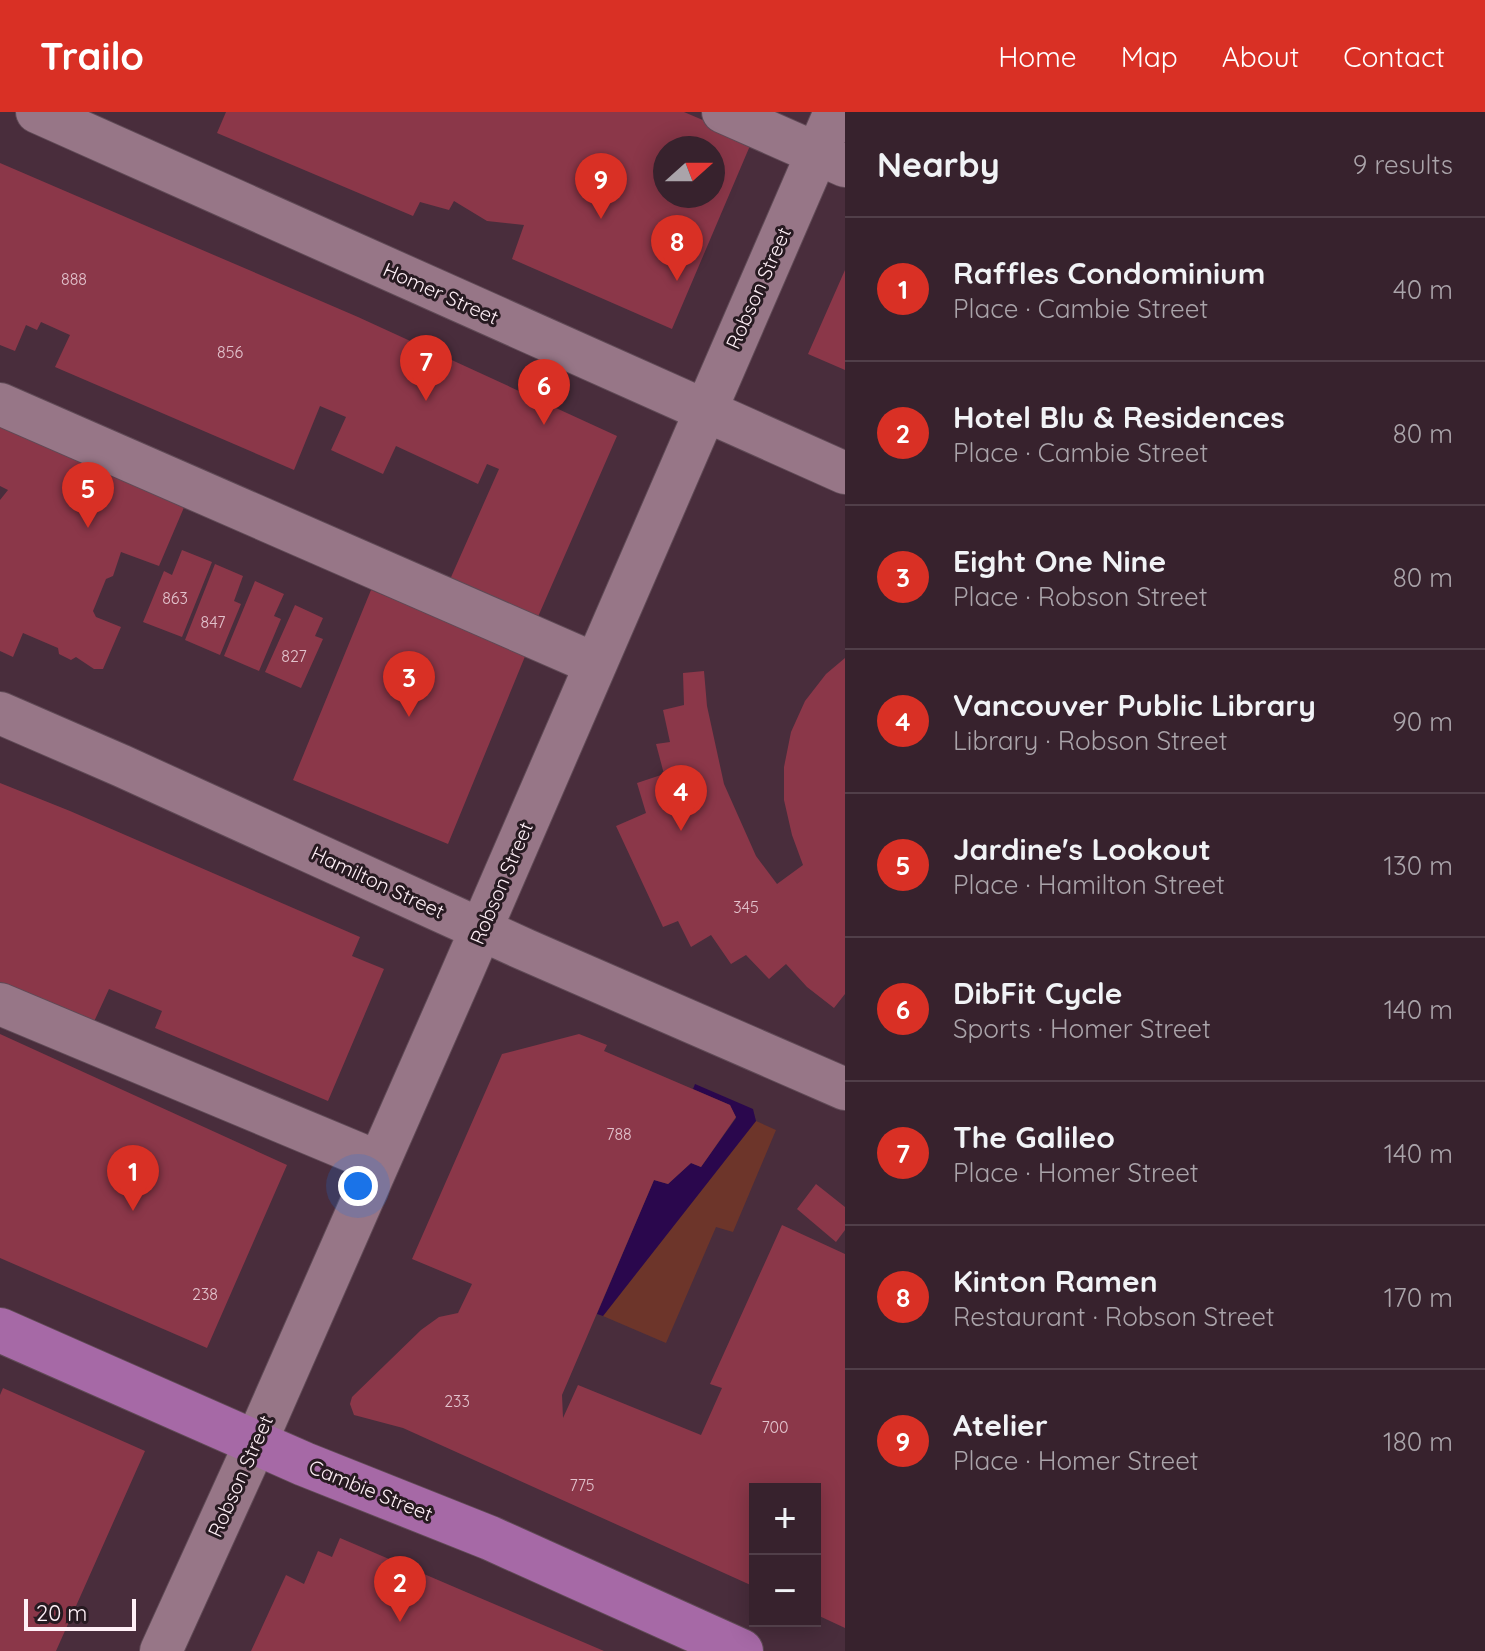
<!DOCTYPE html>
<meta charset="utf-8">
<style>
:root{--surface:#37222d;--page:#422f39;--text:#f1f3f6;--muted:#aaa4aa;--line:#513f49;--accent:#d93025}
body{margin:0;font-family:Quicksand,sans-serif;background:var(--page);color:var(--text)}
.controls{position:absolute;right:24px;bottom:24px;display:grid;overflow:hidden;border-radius:0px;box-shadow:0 4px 20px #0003}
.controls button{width:72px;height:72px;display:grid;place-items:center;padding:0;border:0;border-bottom:2px solid var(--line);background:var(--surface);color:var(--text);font:40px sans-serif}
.compass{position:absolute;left:653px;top:24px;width:72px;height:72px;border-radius:50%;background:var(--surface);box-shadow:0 4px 20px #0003;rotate:69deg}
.scale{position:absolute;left:24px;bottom:20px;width:112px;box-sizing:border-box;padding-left:8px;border:4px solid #fff0f7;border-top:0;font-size:22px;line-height:28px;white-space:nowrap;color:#fff0f7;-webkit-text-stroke:6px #271a21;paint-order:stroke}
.you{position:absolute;left:358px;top:1074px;width:28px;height:28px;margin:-20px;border:6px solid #fff;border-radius:50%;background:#1a73e8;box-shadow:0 0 0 12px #1a73e833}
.badge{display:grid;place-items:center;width:52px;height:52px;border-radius:50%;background:var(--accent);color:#fff;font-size:26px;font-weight:700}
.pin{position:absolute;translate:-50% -66px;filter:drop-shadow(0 2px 4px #0008)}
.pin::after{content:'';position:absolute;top:42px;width:28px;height:24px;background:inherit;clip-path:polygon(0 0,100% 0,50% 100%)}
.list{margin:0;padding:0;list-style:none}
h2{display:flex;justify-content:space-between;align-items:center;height:104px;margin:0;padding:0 32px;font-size:34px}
h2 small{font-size:26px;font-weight:400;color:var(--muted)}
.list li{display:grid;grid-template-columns:52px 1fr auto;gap:24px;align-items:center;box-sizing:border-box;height:144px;padding:0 32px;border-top:2px solid var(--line)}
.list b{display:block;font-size:30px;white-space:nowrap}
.list p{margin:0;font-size:26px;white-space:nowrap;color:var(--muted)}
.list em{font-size:26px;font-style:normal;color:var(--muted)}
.map{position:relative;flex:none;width:845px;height:1539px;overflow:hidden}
header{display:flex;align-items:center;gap:48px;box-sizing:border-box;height:112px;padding:0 40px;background:var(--accent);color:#fff}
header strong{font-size:38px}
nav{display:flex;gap:44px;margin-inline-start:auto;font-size:28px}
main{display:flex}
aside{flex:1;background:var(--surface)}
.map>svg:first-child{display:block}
</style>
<header>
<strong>Trailo</strong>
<nav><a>Home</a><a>Map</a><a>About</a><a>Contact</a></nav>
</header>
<main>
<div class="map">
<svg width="845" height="1539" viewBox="0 0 845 1539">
<rect width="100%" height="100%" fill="#492d3c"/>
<path fill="#6d352a" d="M 756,1009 L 776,1018 L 733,1120 L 716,1115 L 666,1231 L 603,1204 Z"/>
<path fill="#2a074d" d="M 695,972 L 753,997 L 756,1009 L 603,1204 L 597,1202 L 654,1068 L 668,1072 L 691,1051 L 701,1055 L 736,1006 L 730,993 L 693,977 Z"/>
<path fill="#8b3749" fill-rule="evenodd" d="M 226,0 L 684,0 L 752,29 L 672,217 L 512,147 L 524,113 L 487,109 L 454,89 L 449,98 L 420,90 L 413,104 L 217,21 ZM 665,36 L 713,36 L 713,84 L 665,84 Z
M 0,51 L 358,205 L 617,324 L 537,507 L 448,472 L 499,357 L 487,352 L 478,372 L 396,334 L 383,362 L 331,338 L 346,305 L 320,294 L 294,358 L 55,255 L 70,223 L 41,210 L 37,218 L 26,213 L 15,239 L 0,233 Z
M 845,158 L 845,258 L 808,242 Z
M 0,311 L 185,393 L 159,454 L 121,440 L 113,464 L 106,467 L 93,499 L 96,505 L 121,515 L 103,557 L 94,557 L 76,545 L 71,548 L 59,542 L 58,536 L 23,521 L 13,545 L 0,539 L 0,388 L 8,378 L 0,374 Z
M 182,438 L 212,450 L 182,525 L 143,510 L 164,459 L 172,463 Z
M 215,452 L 243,464 L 234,489 L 241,492 L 220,543 L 185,528 Z
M 255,469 L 284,482 L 274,504 L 281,507 L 259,559 L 224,544 Z
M 371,478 L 526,542 L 448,732 L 293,668 Z
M 295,493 L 323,506 L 315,524 L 323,527 L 301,576 L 265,560 Z
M 845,546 L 845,882 L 834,896 L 807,875 L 786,852 L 769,867 L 746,843 L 731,852 L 711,823 L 691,835 L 678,809 L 663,815 L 616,714 L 646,701 L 637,671 L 664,662 L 656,632 L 670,630 L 663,598 L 684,593 L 683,561 L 704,559 L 707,594 L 724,672 L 756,744 L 777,772 L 803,753 L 792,723 L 784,688 L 784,655 L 791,620 L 805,589 L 826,562 Z
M 0,671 L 70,699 L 360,825 L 352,844 L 384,857 L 328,989 L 155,916 L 162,899 L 109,877 L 92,914 L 0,874 Z
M 0,922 L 287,1053 L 207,1236 L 0,1146 Z
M 579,922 L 607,933 L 604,939 L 730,993 L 736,1005 L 701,1055 L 691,1051 L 668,1072 L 654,1068 L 562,1283 L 563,1306 L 578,1273 L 701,1323 L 722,1276 L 710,1272 L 782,1113 L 845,1142 L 845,1516 L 815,1502 L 815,1377 L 755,1377 L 755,1475 L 403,1316 L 354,1303 L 350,1292 L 352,1285 L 421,1218 L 439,1205 L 458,1201 L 472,1172 L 412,1147 L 502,942 Z
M 816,1072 L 845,1095 L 845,1118 L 836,1130 L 797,1097 Z
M 3,1276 L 145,1339 L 56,1539 L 0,1539 L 0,1283 Z
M 340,1426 L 466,1480 L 604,1539 L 251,1539 L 286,1463 L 304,1472 L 318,1439 L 332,1445 Z"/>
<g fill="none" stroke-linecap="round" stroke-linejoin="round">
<defs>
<path id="minor" d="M 37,0 L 845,361
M 723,0 L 845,54
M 0,292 L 595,552
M 0,601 L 122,654 L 526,838 L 845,977
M 0,892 L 378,1050
M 161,1539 L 256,1330 L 459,868 L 835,0"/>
<path id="major" d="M 0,1218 L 304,1352 L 490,1426 L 741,1539"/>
</defs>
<use href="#minor" stroke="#604a56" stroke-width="44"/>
<use href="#major" stroke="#604a56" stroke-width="46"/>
<use href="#minor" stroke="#977687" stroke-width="42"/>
<use href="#major" stroke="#a669a6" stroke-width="44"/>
</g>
<g text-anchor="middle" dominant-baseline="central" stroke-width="6" stroke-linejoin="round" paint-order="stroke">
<g font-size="16" fill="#e2c2cc">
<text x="74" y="167">888</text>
<text x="230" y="240">856</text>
<text x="175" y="486">863</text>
<text x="213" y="510">847</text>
<text x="294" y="544">827</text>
<text x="746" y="795">345</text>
<text x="619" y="1022">788</text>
<text x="205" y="1182">238</text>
<text x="457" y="1289">233</text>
<text x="775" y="1315">700</text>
<text x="582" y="1373">775</text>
</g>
<g font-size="20" fill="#fff0f7" stroke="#271a21">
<text transform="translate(758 176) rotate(-66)">Robson Street</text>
<text transform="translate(441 181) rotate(24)">Homer Street</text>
<text transform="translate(378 770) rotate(25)">Hamilton Street</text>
<text transform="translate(501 771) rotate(-67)">Robson Street</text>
<text transform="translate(240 1364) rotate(-66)">Robson Street</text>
<text transform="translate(371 1378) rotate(22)">Cambie Street</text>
</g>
</g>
</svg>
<div class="controls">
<button>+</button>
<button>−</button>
</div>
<svg class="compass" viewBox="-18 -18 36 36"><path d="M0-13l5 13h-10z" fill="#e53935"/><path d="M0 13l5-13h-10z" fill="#aaa4aa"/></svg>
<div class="scale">20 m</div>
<div class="you"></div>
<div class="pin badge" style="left:133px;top:1099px">1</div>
<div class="pin badge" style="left:400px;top:1510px">2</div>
<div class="pin badge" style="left:409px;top:605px">3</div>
<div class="pin badge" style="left:681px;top:719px">4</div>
<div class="pin badge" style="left:88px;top:416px">5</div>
<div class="pin badge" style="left:544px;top:313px">6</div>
<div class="pin badge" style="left:426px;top:289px">7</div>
<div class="pin badge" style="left:677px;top:169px">8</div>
<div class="pin badge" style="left:601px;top:107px">9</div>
</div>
<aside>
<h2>Nearby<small>9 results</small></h2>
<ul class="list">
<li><span class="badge">1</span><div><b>Raffles Condominium</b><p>Place · Cambie Street</p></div><em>40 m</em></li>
<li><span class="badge">2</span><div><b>Hotel Blu &amp; Residences</b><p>Place · Cambie Street</p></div><em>80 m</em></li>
<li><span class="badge">3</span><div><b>Eight One Nine</b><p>Place · Robson Street</p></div><em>80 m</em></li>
<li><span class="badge">4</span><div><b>Vancouver Public Library</b><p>Library · Robson Street</p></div><em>90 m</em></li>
<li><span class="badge">5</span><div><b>Jardine's Lookout</b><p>Place · Hamilton Street</p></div><em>130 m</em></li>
<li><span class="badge">6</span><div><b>DibFit Cycle</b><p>Sports · Homer Street</p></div><em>140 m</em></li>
<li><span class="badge">7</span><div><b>The Galileo</b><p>Place · Homer Street</p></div><em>140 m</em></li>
<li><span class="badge">8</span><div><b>Kinton Ramen</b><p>Restaurant · Robson Street</p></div><em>170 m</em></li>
<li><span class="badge">9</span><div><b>Atelier</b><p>Place · Homer Street</p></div><em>180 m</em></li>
</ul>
</aside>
</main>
